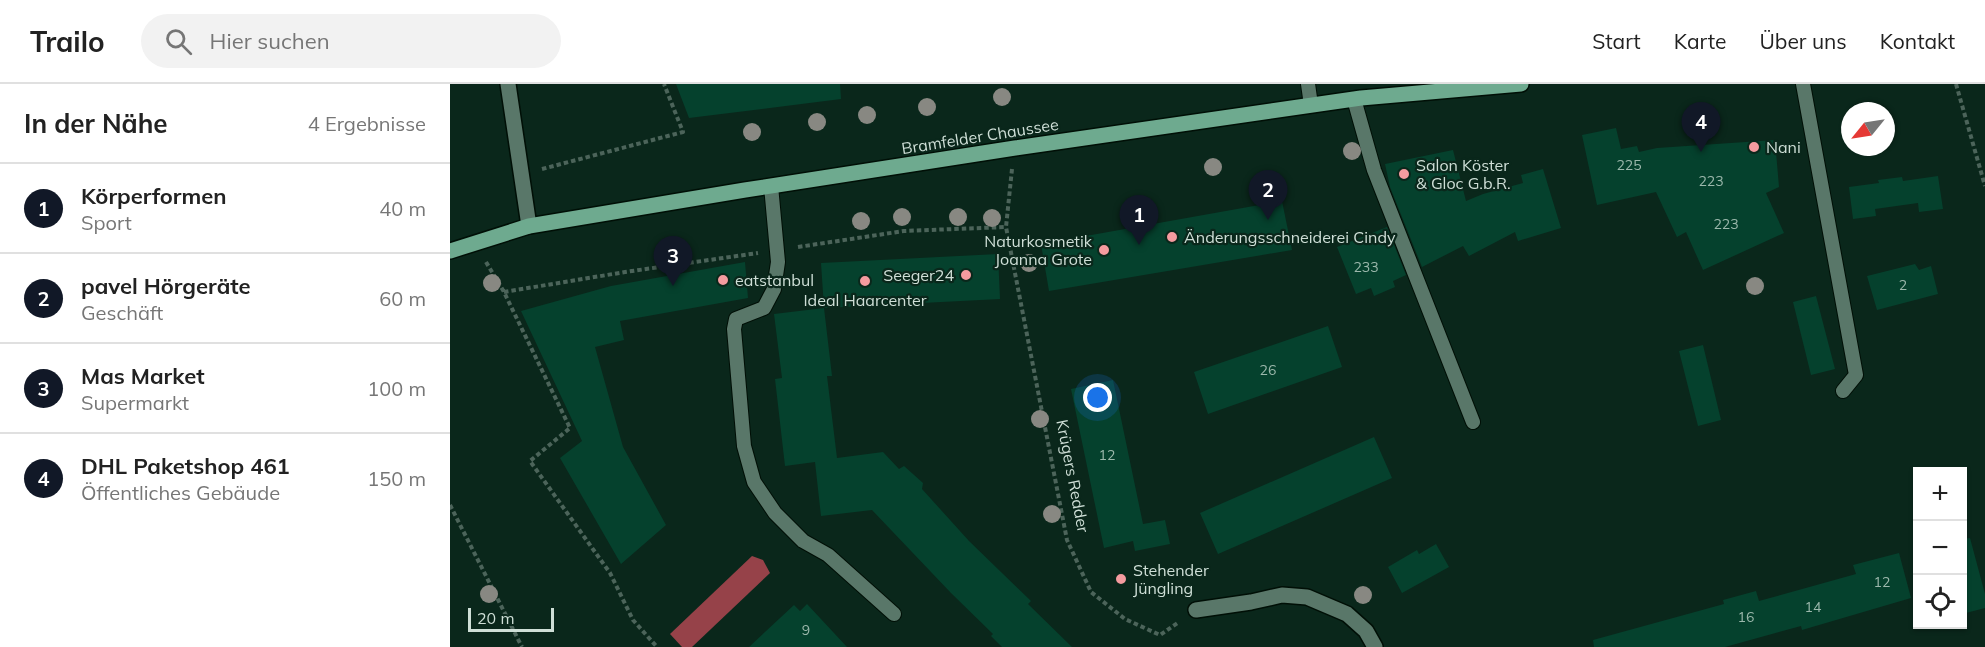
<!DOCTYPE html>
<html lang="de">
<meta charset="utf-8">
<style>
:root{--surface:#fff;--page:#f2f2f2;--text:#222;--muted:#767676;--line:#e0e0e0;--accent:#111827}
body{margin:0;font-family:Mulish,sans-serif;background:var(--page);color:var(--text)}
.controls{position:absolute;right:18px;bottom:18px;display:grid;overflow:hidden;border-radius:0px;box-shadow:0 2px 4px #0004}
.controls button{width:54px;height:54px;display:grid;place-items:center;padding:0;border:0;border-bottom:2px solid var(--line);background:var(--surface);color:var(--text);font:30px sans-serif}
.compass{position:absolute;left:1391px;top:18px;width:54px;height:54px;border-radius:50%;background:var(--surface);box-shadow:0 2px 4px #0004;rotate:240deg}
.scale{position:absolute;left:18px;bottom:15px;width:86px;box-sizing:border-box;padding-left:6px;border:3px solid #cfdfd7;border-top:0;font-size:16px;line-height:21px;white-space:nowrap;color:#cfdfd7;-webkit-text-stroke:4px #0a271b;paint-order:stroke}
.you{position:absolute;left:648px;top:314px;width:21px;height:21px;margin:-15px;border:4px solid #fff;border-radius:50%;background:#1a73e8;box-shadow:0 0 0 9px #1a73e833}
.badge{display:grid;place-items:center;width:39px;height:39px;border-radius:50%;background:var(--accent);color:#fff;font-size:20px;font-weight:700}
.pin{position:absolute;translate:-50% -50px;filter:drop-shadow(0 2px 3px #0008)}
.pin::after{content:'';position:absolute;top:32px;width:21px;height:18px;background:inherit;clip-path:polygon(0 0,100% 0,50% 100%)}
.list{margin:0;padding:0;list-style:none}
h2{display:flex;justify-content:space-between;align-items:center;height:78px;margin:0;padding:0 24px;font-size:26px}
h2 small{font-size:20px;font-weight:400;color:var(--muted)}
.list li{display:grid;grid-template-columns:39px 1fr auto;gap:18px;align-items:center;box-sizing:border-box;height:90px;padding:0 24px;border-top:2px solid var(--line)}
.list b{display:block;font-size:22px;white-space:nowrap}
.list p{margin:0;font-size:20px;white-space:nowrap;color:var(--muted)}
.list em{font-size:20px;font-style:normal;color:var(--muted)}
.icon{flex:none;width:33px;height:33px;fill:none;stroke:currentColor;stroke-width:2;stroke-linecap:round;stroke-linejoin:round}
.map{position:relative;flex:none;width:1535px;height:563px;overflow:hidden}
header{display:flex;align-items:center;gap:36px;box-sizing:border-box;height:84px;padding:0 30px;background:var(--surface);border-bottom:2px solid var(--line)}
header strong{font-size:28px}
nav{display:flex;gap:33px;margin-inline-start:auto;font-size:21px}
.search{width:420px;height:54px;background:var(--page);display:flex;align-items:center;gap:15px;box-sizing:border-box;padding:0 21px;border-radius:33px;color:var(--muted);font-size:22px}
main{display:flex}
aside{flex:1;background:var(--surface)}
.map>svg:first-child{display:block}
</style>
<header>
<strong>Trailo</strong>
<div class="search"><svg class="icon" aria-label="search" viewBox="0 0 24 24"><circle cx="10" cy="10" r="6"/><path d="M15 15l6 6"/></svg>Hier suchen</div>
<nav><a>Start</a><a>Karte</a><a>Über uns</a><a>Kontakt</a></nav>
</header>
<main>
<aside>
<h2>In der Nähe<small>4 Ergebnisse</small></h2>
<ul class="list">
<li><span class="badge">1</span><div><b>Körperformen</b><p>Sport</p></div><em>40 m</em></li>
<li><span class="badge">2</span><div><b>pavel Hörgeräte</b><p>Geschäft</p></div><em>60 m</em></li>
<li><span class="badge">3</span><div><b>Mas Market</b><p>Supermarkt</p></div><em>100 m</em></li>
<li><span class="badge">4</span><div><b>DHL Paketshop 461</b><p>Öffentliches Gebäude</p></div><em>150 m</em></li>
</ul>
</aside>
<div class="map">
<svg width="1535" height="563" viewBox="0 0 1535 563">
<rect width="100%" height="100%" fill="#0a271b"/>
<path fill="#964249" d="M 302,472 L 313,476 L 320,489 L 242,563 L 232,563 L 220,550 Z"/>
<path fill="#05412d" d="M 226,0 L 390,0 L 391,15 L 239,34 Z
M 1166,44 L 1171,65 L 1187,62 L 1189,68 L 1207,64 L 1325,56 L 1329,103 L 1316,109 L 1334,149 L 1253,186 L 1236,148 L 1227,153 L 1206,108 L 1147,121 L 1132,51 Z
M 1003,66 L 1016,117 L 1033,110 L 1073,99 L 1071,91 L 1093,85 L 1111,144 L 1068,157 L 1065,148 L 1019,172 L 1013,162 L 972,183 L 940,103 L 935,80 Z
M 1488,92 L 1493,125 L 1469,128 L 1468,119 L 1425,125 L 1426,132 L 1403,135 L 1399,103 L 1429,99 L 1428,96 L 1452,93 L 1453,97 Z
M 832,117 L 842,166 L 599,207 L 591,160 Z
M 937,143 L 956,191 L 943,197 L 945,203 L 924,212 L 921,204 L 906,210 L 887,163 Z
M 548,170 L 550,215 L 374,224 L 371,179 Z
M 295,178 L 298,214 L 170,237 L 174,256 L 145,263 L 173,363 L 216,441 L 171,480 L 110,374 L 132,357 L 71,227 L 161,202 Z
M 1465,180 L 1469,186 L 1481,182 L 1488,210 L 1427,226 L 1417,192 Z
M 1366,212 L 1385,285 L 1361,291 L 1343,218 Z
M 374,224 L 382,292 L 377,292 L 387,374 L 433,368 L 449,385 L 454,382 L 473,399 L 472,405 L 519,457 L 581,517 L 578,520 L 622,563 L 552,563 L 541,552 L 543,550 L 501,509 L 422,426 L 371,432 L 365,378 L 335,382 L 325,295 L 332,294 L 324,230 Z
M 878,242 L 892,283 L 758,330 L 744,288 Z
M 1253,261 L 1271,336 L 1248,342 L 1229,267 Z
M 663,296 L 693,440 L 715,436 L 720,460 L 685,467 L 683,457 L 654,464 L 621,305 Z
M 924,353 L 942,394 L 768,470 L 750,429 Z
M 1520,454 L 1535,510 L 1535,524 L 1512,530 L 1512,455 Z
M 986,460 L 999,483 L 952,509 L 938,483 L 967,466 L 969,470 Z
M 1449,469 L 1461,514 L 1352,546 L 1351,542 L 1275,563 L 1144,563 L 1143,556 L 1274,520 L 1273,516 L 1306,507 L 1309,517 L 1406,490 L 1403,481 Z
M 357,520 L 397,563 L 299,563 L 344,521 L 350,527 Z"/>
<g fill="none" stroke-linecap="round" stroke-linejoin="round">
<defs>
<path id="service" d="M 858,0 L 861,21
M 1353,0 L 1406,291 L 1393,307
M 904,15 L 924,86 L 1023,338
M 321,102 L 328,178 L 324,205 L 314,224 L 286,235 L 284,245 L 294,362 L 304,398 L 325,429 L 353,457 L 378,471 L 444,530"/>
<path id="minor" d="M 746,526 L 801,518 L 832,511 L 857,513 L 897,530 L 916,547 L 925,563"/>
<path id="tertiary" d="M 58,0 L 79,142"/>
<path id="primary" d="M 0,167 L 79,142 L 295,106 L 565,64 L 911,14 L 1071,0"/>
</defs>
<use href="#service" stroke="#000f06" stroke-width="16"/>
<use href="#minor" stroke="#000f06" stroke-width="18"/>
<use href="#tertiary" stroke="#000f06" stroke-width="18"/>
<use href="#primary" stroke="#000f06" stroke-width="18"/>
<path stroke="#4c645a" stroke-width="4" stroke-dasharray="4.5 3" stroke-linecap="butt" d="M 1506,0 L 1535,102
M 92,85 L 233,48 L 214,0
M 562,85 L 556,143 L 617,456 L 641,508 L 675,535 L 710,551 L 729,538
M 348,163 L 454,147 L 556,143
M 36,178 L 54,208 L 120,344 L 80,377 L 160,489 L 183,536 L 207,563
M 54,208 L 175,188 L 308,169
M 0,421 L 72,563"/>
<use href="#service" stroke="#597769" stroke-width="14"/>
<use href="#minor" stroke="#597769" stroke-width="15"/>
<use href="#tertiary" stroke="#597769" stroke-width="15"/>
<use href="#primary" stroke="#6eaa8f" stroke-width="15"/>
</g>
<g fill="#888882">
<circle cx="552" cy="13" r="9"/>
<circle cx="477" cy="23" r="9"/>
<circle cx="417" cy="31" r="9"/>
<circle cx="367" cy="38" r="9"/>
<circle cx="302" cy="48" r="9"/>
<circle cx="902" cy="67" r="9"/>
<circle cx="763" cy="83" r="9"/>
<circle cx="452" cy="133" r="9"/>
<circle cx="508" cy="133" r="9"/>
<circle cx="542" cy="134" r="9"/>
<circle cx="411" cy="137" r="9"/>
<circle cx="579" cy="179" r="9"/>
<circle cx="42" cy="199" r="9"/>
<circle cx="1305" cy="202" r="9"/>
<circle cx="590" cy="335" r="9"/>
<circle cx="602" cy="430" r="9"/>
<circle cx="39" cy="510" r="9"/>
<circle cx="913" cy="511" r="9"/>
</g>
<g fill="#f59b9f" stroke="#0a271b" stroke-width="2">
<circle cx="1304" cy="63" r="6"/>
<circle cx="954" cy="90" r="6"/>
<circle cx="722" cy="153" r="6"/>
<circle cx="654" cy="166" r="6"/>
<circle cx="516" cy="191" r="6"/>
<circle cx="273" cy="196" r="6"/>
<circle cx="415" cy="197" r="6"/>
<circle cx="671" cy="495" r="6"/>
</g>
<g text-anchor="middle" dominant-baseline="central" stroke-width="4.5" stroke-linejoin="round" paint-order="stroke">
<g font-size="14" fill="#9cb8ac">
<text x="1179" y="81">225</text>
<text x="1261" y="97">223</text>
<text x="1276" y="140">223</text>
<text x="916" y="183">233</text>
<text x="1453" y="201">2</text>
<text x="818" y="286">26</text>
<text x="657" y="371">12</text>
<text x="1432" y="498">12</text>
<text x="1363" y="523">14</text>
<text x="1296" y="533">16</text>
<text x="356" y="546">9</text>
</g>
<g font-size="16" fill="#cfdfd7" stroke="#0a271b">
<text transform="translate(530 52) rotate(-9)">Bramfelder Chaussee</text>
<text transform="translate(623 392) rotate(79)">Krügers Redder</text>
</g>
<g font-size="16" fill="#cfdfd7" stroke="#0a271b" text-anchor="start">
<text x="1316" y="63">Nani</text>
<text x="966" y="81">Salon Köster<tspan x="966" dy="18">&amp; Gloc G.b.R.</tspan></text>
<text x="734" y="153">Änderungsschneiderei Cindy</text>
<text x="642" y="157" text-anchor="end">Naturkosmetik<tspan x="642" dy="18">Joanna Grote</tspan></text>
<text x="504" y="191" text-anchor="end">Seeger24</text>
<text x="285" y="196">eatstanbul</text>
<text x="415" y="216" text-anchor="middle">Ideal Haarcenter</text>
<text x="683" y="486">Stehender<tspan x="683" dy="18">Jüngling</tspan></text>
</g>
</g>
</svg>
<div class="controls">
<button>+</button>
<button>−</button>
<button><svg class="icon" aria-label="locate" viewBox="0 0 24 24"><circle cx="12" cy="12" r="6"/><path d="M12 2v4M12 18v4M2 12h4M18 12h4"/></svg></button>
</div>
<svg class="compass" viewBox="-18 -18 36 36"><path d="M0-13l5 13h-10z" fill="#e53935"/><path d="M0 13l5-13h-10z" fill="#767676"/></svg>
<div class="scale">20 m</div>
<div class="you"></div>
<div class="pin badge" style="left:689px;top:161px">1</div>
<div class="pin badge" style="left:818px;top:136px">2</div>
<div class="pin badge" style="left:223px;top:202px">3</div>
<div class="pin badge" style="left:1251px;top:68px">4</div>
</div>
</main>
